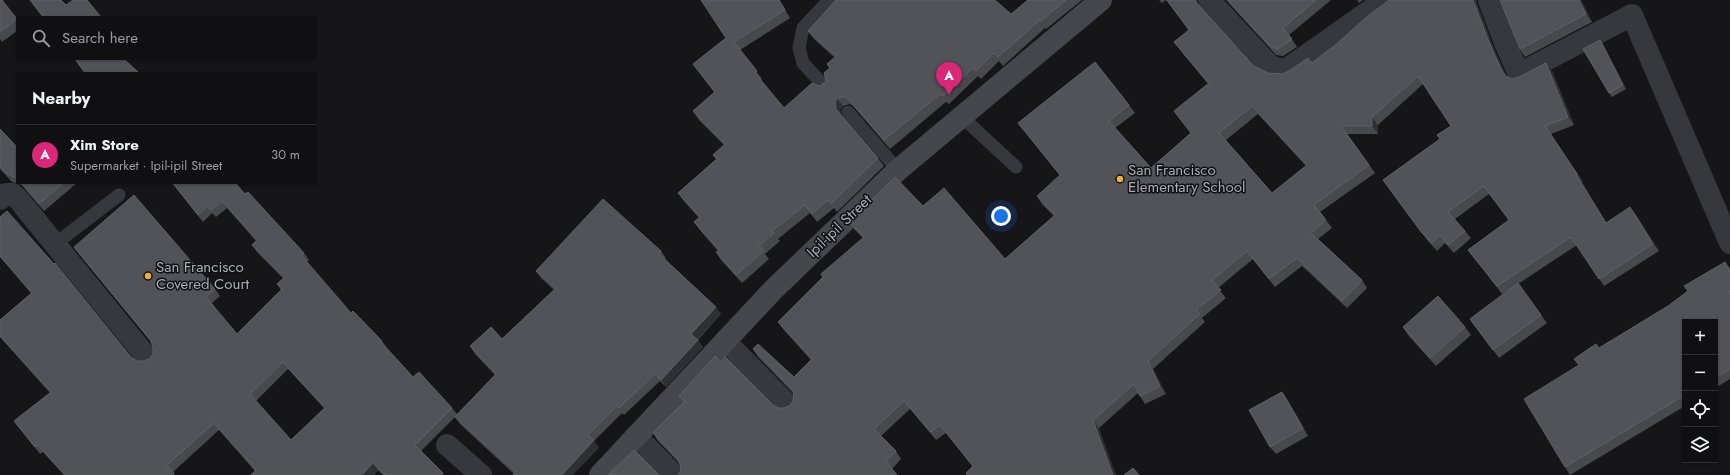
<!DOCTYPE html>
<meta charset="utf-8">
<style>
:root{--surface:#101012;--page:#1e1e20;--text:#f1f3f6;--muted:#9c9d9f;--line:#303032;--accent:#db2777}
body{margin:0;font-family:Jost,sans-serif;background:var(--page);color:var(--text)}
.controls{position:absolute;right:12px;bottom:12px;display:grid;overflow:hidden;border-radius:0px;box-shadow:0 1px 3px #0004}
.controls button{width:36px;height:36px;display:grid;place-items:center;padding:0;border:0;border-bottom:1px solid var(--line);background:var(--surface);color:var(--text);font:20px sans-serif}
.you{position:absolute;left:1001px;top:216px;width:14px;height:14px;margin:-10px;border:3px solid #fff;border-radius:50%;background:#1a73e8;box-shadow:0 0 0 6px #1a73e833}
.badge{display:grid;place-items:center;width:26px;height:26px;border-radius:50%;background:var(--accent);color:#fff;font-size:13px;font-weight:700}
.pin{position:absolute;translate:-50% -33px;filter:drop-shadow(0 1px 2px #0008)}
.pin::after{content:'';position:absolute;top:21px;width:14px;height:12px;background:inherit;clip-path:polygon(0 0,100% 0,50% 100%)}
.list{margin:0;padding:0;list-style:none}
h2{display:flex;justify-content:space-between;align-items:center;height:52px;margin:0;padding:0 16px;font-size:17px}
h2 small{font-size:13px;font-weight:400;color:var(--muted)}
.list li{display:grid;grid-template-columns:26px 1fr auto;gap:12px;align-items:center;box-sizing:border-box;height:60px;padding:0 16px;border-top:1px solid var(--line)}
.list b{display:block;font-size:15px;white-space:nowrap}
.list p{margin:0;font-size:13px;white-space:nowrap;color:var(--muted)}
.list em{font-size:13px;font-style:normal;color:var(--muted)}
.icon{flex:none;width:22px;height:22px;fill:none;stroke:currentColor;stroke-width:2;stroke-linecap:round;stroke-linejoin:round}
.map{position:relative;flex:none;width:1730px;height:475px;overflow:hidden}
.search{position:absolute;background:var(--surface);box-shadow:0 1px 3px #0004;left:16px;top:16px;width:300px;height:44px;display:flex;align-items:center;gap:10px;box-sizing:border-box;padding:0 14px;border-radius:0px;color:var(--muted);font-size:15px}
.panel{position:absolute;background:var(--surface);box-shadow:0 1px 3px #0004;left:16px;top:72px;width:300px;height:112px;border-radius:0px}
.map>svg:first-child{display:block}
</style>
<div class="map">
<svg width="1730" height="475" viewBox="0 0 1730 475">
<rect width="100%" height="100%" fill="#161618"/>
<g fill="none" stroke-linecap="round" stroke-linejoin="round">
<path stroke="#37383d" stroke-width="13" d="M 824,86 L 803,63 L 799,48 L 803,28 L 829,0
M 848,112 L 898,170
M 962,117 L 1016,167
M 55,244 L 119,195"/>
<path stroke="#37383d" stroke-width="22" d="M 1209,0 L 1269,65 L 1278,69 L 1287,69 L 1385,0
M 1489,0 L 1506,45 L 1519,74 L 1632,15 L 1730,243
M 0,199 L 6,194 L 13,194 L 19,200 L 146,356
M 725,341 L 787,404
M 636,436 L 674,475
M 447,445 L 481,475"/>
<path stroke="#45474d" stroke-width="22" d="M 600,475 L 774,289 L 898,170 L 1101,0"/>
</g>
<path fill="#47494d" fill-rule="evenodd" d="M 0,0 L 17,19 L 17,31 L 2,42 L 0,39 Z
M 779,0 L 790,18 L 740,50 L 762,79 L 761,80 L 784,108 L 820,86 L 826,81 L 830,68 L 827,64 L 835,58 L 814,39 L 808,31 L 1011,14 L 1028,0 L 1082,0 L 1046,29 L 1045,28 L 1003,66 L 999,61 L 981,79 L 978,76 L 949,104 L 946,102 L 890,149 L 854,107 L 850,104 L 843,106 L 840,110 L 841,115 L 878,158 L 884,166 L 837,212 L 834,208 L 817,222 L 810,213 L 778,239 L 780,241 L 765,254 L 769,259 L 742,283 L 721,260 L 716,252 L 718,251 L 700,230 L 694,222 L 699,218 L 684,201 L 678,193 L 716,159 L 713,155 L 724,145 L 699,120 L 693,111 L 714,92 L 693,64 L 726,38 Z
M 1159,0 L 1166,0 L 1162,3 Z
M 1166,0 L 1197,0 L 1197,2 L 1198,4 L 1254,66 L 1268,73 L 1282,74 L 1312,63 L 1332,48 L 1387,2 L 1389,0 L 1477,0 L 1477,4 L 1494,49 L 1506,76 L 1512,79 L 1552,71 L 1574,125 L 1551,134 L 1583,182 L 1582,182 L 1606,223 L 1636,215 L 1659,251 L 1604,286 L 1577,245 L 1518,284 L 1547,323 L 1499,358 L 1470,319 L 1516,285 L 1502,294 L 1468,250 L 1509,220 L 1489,194 L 1455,219 L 1465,231 L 1471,238 L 1454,253 L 1445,243 L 1437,251 L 1428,241 L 1383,180 L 1440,139 L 1451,126 L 1423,84 L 1378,125 L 1378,134 L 1347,134 L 1375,173 L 1320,212 L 1332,228 L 1318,239 L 1362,280 L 1367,288 L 1347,308 L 1302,266 L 1275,287 L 1253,259 L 1218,288 L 1226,298 L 1202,318 L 1205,322 L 1153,369 L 1166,394 L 1145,404 L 1138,393 L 1099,428 L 973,467 L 946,433 L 936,440 L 910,409 L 881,436 L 896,451 L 901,459 L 892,469 L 681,470 L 680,464 L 658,441 L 653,433 L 683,403 L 679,396 L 721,362 L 773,405 L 778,408 L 784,408 L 791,405 L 793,400 L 793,393 L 758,357 L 753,349 L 794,377 L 811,360 L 784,330 L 778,322 L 863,238 L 854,229 L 849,222 L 923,206 L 1005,259 L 1054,216 L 1042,204 L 1037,196 L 1060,175 L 1024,130 L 1018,123 L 1129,105 L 1135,113 L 1115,128 L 1151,168 L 1191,133 L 1174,111 L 1208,84 L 1180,50 L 1174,42 L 1189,30 ZM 1258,114 L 1306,166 L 1272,193 L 1226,140 Z
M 1226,0 L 1331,0 L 1289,35 L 1297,47 L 1283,56 L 1276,55 Z
M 1357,0 L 1363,0 L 1359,3 Z
M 1581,0 L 1592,22 L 1525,57 L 1520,49 Z
M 1600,40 L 1603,44 L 1626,89 L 1612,97 L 1609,93 Z
M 0,129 L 17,147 L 17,183 L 77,183 L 44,211 L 22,185 L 12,182 L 0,169 Z
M 172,183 L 235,183 L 245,194 L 304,253 L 309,260 L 306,262 L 351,313 L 382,341 L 387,348 L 413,377 L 452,408 L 457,414 L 495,375 L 475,354 L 470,346 L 502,339 L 554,290 L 541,278 L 536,271 L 661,251 L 666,258 L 665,259 L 721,314 L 698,340 L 703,347 L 666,387 L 660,381 L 624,415 L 622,413 L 594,441 L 599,448 L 514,474 L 460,424 L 455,417 L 421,451 L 444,475 L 383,475 L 378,470 L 374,475 L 251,475 L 255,471 L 219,430 L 173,472 L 175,475 L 64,475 L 43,452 L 40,454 L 14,421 L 50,393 L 0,337 L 0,320 L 31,293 L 0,257 L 0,217 L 131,357 L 137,361 L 143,361 L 149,359 L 153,354 L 153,347 L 152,343 L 79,254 L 74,247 L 215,289 L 220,296 L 211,304 L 237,334 L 281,290 L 277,284 L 283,278 L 257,252 L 252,245 L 256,241 L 227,208 L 216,217 L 212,213 L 203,222 ZM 288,369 L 324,408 L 291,440 L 256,401 Z
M 1730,269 L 1730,379 L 1715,388 L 1715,322 L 1685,322 L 1685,406 L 1570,475 L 1565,467 L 1579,365 L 1599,348 Z
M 1403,327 L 1465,327 L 1471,335 L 1436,366 L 1408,335 Z
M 1287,399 L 1308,436 L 1276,454 L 1270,447 Z"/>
<path fill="#2f3033" d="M 1473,0 L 1477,0 L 1477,4 L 1494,49 L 1508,79 L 1502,71 L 1489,42 Z
M 1579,0 L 1581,0 L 1592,22 L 1586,14 Z
M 1600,40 L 1603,44 L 1626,89 L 1623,85 Z
M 1546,63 L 1552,71 L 1574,125 L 1568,117 Z
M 837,98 L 843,106 L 840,110 L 842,117 L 836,109 L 835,102 Z
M 1372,117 L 1378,125 L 1378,134 L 1372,126 Z
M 1576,175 L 1582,182 L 1611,231 Z
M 1630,207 L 1636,215 L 1659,251 L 1653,244 Z
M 716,307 L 721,314 L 696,341 L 691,334 Z
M 698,340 L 703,347 L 666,387 L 661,380 Z
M 1148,361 L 1153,369 L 1166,394 L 1160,386 Z
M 1282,392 L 1287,399 L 1308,436 L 1303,428 Z
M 1093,420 L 1099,428 L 1116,475 L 1113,475 Z
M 594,440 L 599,448 L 573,475 L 562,475 Z
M 373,463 L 378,470 L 374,475 L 362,475 Z"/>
<path fill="#525359" stroke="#5f6168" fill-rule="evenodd" d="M 0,0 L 2,0 L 17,19 L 0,32 Z
M 30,0 L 61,0 L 66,5 L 73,0 L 87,0 L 101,17 L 43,17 Z
M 701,0 L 779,0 L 785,10 L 734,42 L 757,71 L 755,73 L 784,108 L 812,83 L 820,86 L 826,81 L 824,73 L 830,68 L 827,64 L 836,56 L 808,31 L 836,0 L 995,0 L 1011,14 L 1028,0 L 1066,0 L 1041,21 L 1040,20 L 998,57 L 994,53 L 976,71 L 973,68 L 943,96 L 940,94 L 884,140 L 848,99 L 845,96 L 837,98 L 835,102 L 836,109 L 878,158 L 831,204 L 828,200 L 812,214 L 805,205 L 772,231 L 774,233 L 759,246 L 764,251 L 736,275 L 716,252 L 719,250 L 694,222 L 700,217 L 678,193 L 717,159 L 713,155 L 725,144 L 693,111 L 715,92 L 693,64 L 726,38 Z
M 1167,0 L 1194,0 L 1254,66 L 1268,73 L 1282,74 L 1289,71 L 1308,58 L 1312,63 L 1331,48 L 1332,48 L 1369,15 L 1387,2 L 1389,0 L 1473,0 L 1489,42 L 1502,71 L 1506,76 L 1512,79 L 1519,77 L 1546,63 L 1568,117 L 1545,126 L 1577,174 L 1576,175 L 1606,223 L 1630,207 L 1653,244 L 1599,279 L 1571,237 L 1497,286 L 1468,250 L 1509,220 L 1484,186 L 1448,212 L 1465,231 L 1448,245 L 1440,235 L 1432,243 L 1422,233 L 1383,180 L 1440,139 L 1437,135 L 1451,126 L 1418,76 L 1372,117 L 1372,126 L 1341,126 L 1369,165 L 1314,205 L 1326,220 L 1311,233 L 1362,280 L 1342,301 L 1297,258 L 1269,279 L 1247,251 L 1212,280 L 1221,290 L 1196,310 L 1200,314 L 1148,361 L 1160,386 L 1140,396 L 1134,384 L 1093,420 L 1113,475 L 967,475 L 966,473 L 973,466 L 940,425 L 931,432 L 904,401 L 874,429 L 896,451 L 886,461 L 897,475 L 678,475 L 681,470 L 680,464 L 678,459 L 653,433 L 685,401 L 679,396 L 715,356 L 721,362 L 725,357 L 773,405 L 778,408 L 784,408 L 791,405 L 793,400 L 794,393 L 791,388 L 753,349 L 758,344 L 794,377 L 812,359 L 778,322 L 823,277 L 821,274 L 864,237 L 849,222 L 895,177 L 923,206 L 944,188 L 1005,259 L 1055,215 L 1037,196 L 1060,175 L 1018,123 L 1095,62 L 1129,105 L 1109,121 L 1151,168 L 1191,133 L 1174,111 L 1209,83 L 1174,42 L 1189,30 ZM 1252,106 L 1307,165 L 1272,193 L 1219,133 Z
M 1228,0 L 1316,0 L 1283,28 L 1292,39 L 1278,49 L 1271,47 Z
M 1500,0 L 1579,0 L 1586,14 L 1520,49 Z
M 1600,40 L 1623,85 L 1609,93 L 1583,49 Z
M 75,59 L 124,59 L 139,73 L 85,73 Z
M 0,129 L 17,147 L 17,178 L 7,174 L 0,167 Z
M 21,183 L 63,183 L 39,204 Z
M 173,183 L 235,183 L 245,194 L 248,192 L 304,253 L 301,255 L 351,313 L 353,311 L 382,341 L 381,342 L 413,377 L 419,372 L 452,408 L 415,445 L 443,473 L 441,475 L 385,475 L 373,463 L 362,475 L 251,475 L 256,470 L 214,423 L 167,465 L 174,473 L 171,475 L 65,475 L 38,445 L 35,447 L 14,421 L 51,392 L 0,336 L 0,320 L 32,293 L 0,256 L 0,217 L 7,211 L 54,264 L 55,263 L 131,357 L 137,361 L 143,361 L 149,359 L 153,354 L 153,347 L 151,341 L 74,247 L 134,195 L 215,289 L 206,297 L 237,334 L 282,289 L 277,284 L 284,278 L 252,245 L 257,240 L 222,201 L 211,210 L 207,206 L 198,215 ZM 283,362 L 325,408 L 291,440 L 250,394 Z
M 603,199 L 661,251 L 659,254 L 716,307 L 691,334 L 698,340 L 661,380 L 655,374 L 619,408 L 617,406 L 588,435 L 594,440 L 562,475 L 513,475 L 516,472 L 455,417 L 496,374 L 470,346 L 491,327 L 502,339 L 556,288 L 536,271 Z
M 1725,262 L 1730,270 L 1730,291 L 1728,292 L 1730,296 L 1730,369 L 1715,378 L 1715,322 L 1685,322 L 1685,395 L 1565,467 L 1524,399 L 1579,365 L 1574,359 L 1596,344 L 1599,348 L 1668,306 L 1688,291 L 1684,286 Z
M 1518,283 L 1541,315 L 1493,350 L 1470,319 Z
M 1438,296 L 1465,327 L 1430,358 L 1403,327 Z
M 1282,392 L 1303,428 L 1270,447 L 1249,410 Z
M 634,450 L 659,475 L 608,475 Z
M 1133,468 L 1139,475 L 1124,475 Z"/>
<g fill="#f2b134" stroke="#111113" stroke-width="1.5">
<circle cx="1120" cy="179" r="4"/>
<circle cx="148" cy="276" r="4"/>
</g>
<g text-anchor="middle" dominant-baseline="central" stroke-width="3" stroke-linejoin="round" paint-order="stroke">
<g font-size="15" fill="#a8adb8" stroke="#111113" text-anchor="start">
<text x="1128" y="170">San Francisco<tspan x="1128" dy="17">Elementary School</tspan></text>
<text x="156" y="267">San Francisco<tspan x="156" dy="17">Covered Court</tspan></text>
</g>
<g font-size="15" fill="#a8adb8" stroke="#111113">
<text transform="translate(839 226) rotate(-44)">Ipil-ipil Street</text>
</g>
</g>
</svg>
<div class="controls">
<button>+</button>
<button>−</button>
<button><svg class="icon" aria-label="locate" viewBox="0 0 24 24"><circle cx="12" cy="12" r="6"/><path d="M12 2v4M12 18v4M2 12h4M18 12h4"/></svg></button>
<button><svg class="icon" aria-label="layers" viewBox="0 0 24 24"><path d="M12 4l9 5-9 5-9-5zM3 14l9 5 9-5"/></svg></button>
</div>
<div class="you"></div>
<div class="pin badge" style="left:949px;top:95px">A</div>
<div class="search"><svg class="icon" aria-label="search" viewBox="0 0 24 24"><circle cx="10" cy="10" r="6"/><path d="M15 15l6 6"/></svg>Search here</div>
<section class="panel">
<h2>Nearby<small></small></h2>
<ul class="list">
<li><span class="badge">A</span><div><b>Xim Store</b><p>Supermarket · Ipil-ipil Street</p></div><em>30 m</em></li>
</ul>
</section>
</div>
